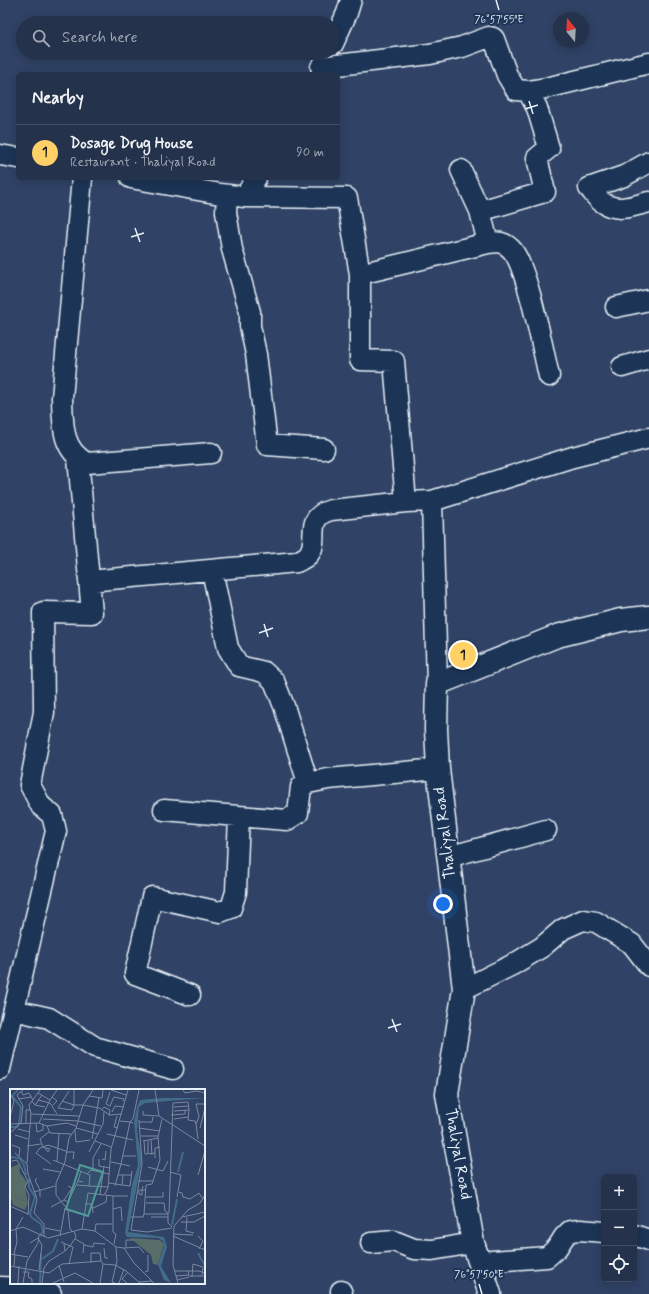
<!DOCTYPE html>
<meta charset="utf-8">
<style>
:root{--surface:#24324c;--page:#2c3a53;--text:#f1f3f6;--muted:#a3aab5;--line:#414d64;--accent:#ffd166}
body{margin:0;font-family:Mynerve,sans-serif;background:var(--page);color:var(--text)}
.controls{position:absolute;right:12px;bottom:12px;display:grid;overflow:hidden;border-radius:6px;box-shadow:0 2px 10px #0003}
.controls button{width:36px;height:36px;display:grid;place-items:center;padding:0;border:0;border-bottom:1px solid var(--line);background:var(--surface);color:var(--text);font:20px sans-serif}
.compass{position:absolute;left:553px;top:12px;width:36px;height:36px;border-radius:50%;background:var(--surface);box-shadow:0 2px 10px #0003;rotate:342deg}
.you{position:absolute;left:443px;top:904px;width:14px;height:14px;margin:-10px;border:3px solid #fff;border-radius:50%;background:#1a73e8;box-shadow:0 0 0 6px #1a73e833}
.badge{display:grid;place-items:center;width:26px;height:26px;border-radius:50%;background:var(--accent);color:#111;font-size:13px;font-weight:700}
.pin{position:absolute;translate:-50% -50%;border:2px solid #fff;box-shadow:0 1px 4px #0006}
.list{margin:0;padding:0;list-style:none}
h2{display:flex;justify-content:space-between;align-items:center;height:52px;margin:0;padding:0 16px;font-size:17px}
h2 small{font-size:13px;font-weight:400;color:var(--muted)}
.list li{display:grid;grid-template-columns:26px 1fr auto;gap:12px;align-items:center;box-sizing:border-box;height:56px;padding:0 16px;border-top:1px solid var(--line)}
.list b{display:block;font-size:15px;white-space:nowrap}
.list p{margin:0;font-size:13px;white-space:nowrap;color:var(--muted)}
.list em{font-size:13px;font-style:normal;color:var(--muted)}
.icon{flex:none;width:22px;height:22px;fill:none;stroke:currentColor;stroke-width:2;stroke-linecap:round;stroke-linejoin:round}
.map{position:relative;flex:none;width:649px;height:1294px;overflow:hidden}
.search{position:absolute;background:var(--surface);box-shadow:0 2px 10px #0003;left:16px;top:16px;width:324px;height:44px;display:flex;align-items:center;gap:10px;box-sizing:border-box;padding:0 14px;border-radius:22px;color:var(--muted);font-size:15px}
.panel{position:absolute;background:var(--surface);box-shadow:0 2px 10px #0003;left:16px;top:72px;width:324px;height:108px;border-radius:6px}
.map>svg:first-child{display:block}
</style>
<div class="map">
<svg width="649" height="1294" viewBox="0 0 649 1294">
<rect width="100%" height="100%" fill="#304266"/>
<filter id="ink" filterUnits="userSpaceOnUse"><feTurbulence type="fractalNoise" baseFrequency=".025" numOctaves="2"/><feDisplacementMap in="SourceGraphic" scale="8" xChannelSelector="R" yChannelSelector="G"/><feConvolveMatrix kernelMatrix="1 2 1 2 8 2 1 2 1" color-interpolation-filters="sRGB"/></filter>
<g filter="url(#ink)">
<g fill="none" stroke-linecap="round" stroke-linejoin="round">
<defs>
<path id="street" d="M 333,44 L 347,13 L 351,0
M 321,67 L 430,54 L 462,47 L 489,37 L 493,38 L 494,39 L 507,75 L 516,90 L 528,91 L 546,88 L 649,63
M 0,155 L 18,158
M 649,162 L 624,176 L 589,188 C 593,192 597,199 602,202 C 617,213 633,206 649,202
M 461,170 L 480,211 L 545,192 L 537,158 L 549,148 L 537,108 L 528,91
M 82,178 L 62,398 C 63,423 61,450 87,463 L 211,453
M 131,178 L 220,194 L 245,197 L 347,198 L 360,274 L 360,360 L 394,361 L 406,502 L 432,501 L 573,457 L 649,438
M 227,195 L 226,212 L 232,249 L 250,312 L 250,326 L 256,354 L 267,445 L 324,449
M 245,197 L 256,178
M 480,211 L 488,243
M 360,274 L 488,243 C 498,242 503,241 511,249 C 527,264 543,351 549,376
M 616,307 L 649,300
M 622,367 L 649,359
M 432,501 L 437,684
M 212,570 L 228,648 L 239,666 L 264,672 L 274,681 L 284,706 L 308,783
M 89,581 L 297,562 C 300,560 305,558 308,555 C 321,541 302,518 331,510 L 406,502
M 164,810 L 287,820 L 298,813 L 301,787 L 308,783 L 328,779 L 438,769
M 448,857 L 546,830
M 464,989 L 514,964 L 542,947 L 563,929 L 583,920 L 596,922 L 632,944 L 649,966
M 190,995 L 135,974 L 152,897 L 220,912 L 231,908 L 236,892 L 239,816
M 14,1010 L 49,1018 L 95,1047 L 173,1069
M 0,1069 L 56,831 L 52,815 L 41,806 L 30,785 L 44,712 L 43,612 L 92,613 L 78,458
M 634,1235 L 649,1240
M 371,1243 L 394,1241 L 414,1249 L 432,1250 L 473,1243
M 479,1262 L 547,1257 L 557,1248 L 564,1237 L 570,1231 L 580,1230 L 604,1232
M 341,1291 L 342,1294"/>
<path id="secondary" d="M 0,1288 L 25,1289 L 50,1294
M 490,1294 L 473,1243 L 447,1094 L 464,989 L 438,769 L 436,729 L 437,684 L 557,636 L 621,620 L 649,617"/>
</defs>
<use href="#street" stroke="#e8f1f8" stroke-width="23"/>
<use href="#secondary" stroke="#e8f1f8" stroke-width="25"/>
<use href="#street" stroke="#1d3557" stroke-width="20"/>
<use href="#secondary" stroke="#1d3557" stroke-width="22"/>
</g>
</g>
<path fill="none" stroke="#e8f1f8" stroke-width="1.5" d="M 496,0 L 499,10M 529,101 L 533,114M 525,109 L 538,105M 135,228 L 140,242M 131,237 L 144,233M 264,624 L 268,637M 259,633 L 273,628M 392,1019 L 397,1032M 388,1028 L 401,1024M 479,1284 L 482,1294"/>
<g text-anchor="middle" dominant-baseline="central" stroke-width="4" stroke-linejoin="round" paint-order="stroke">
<g font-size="16" fill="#e8f1f8" stroke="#1d3557">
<text transform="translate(445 833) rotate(-97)">Thaliyal Road</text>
<text transform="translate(458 1154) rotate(80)">Thaliyal Road</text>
</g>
</g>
<g transform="translate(10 1089)">
<rect width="195" height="195" fill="#304266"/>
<path d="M 0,105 L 18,114 L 15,121 L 3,116 ZM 120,149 L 150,151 L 154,155 L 148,176 L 143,175 L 141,166 Z" fill="#576d68"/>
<path d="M 9,75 L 10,84 L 17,93 L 15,99 L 18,114 L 0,105 L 0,79 Z" fill="#576d68"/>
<path d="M 152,9 L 195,9 L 135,14 L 129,18 L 127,42 L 132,70 L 118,143 L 154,148 L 157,158 L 151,177 L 161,194 L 154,191 L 148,176 L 154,157 L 153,152 L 148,149 L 117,148 L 115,144 L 122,96 L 128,76 L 124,33 L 127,18 L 130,11 Z" fill="#436b8a"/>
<path fill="none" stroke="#436b8a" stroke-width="2" d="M 0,38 L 7,38 L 9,34 L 11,18 L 2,7 L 8,1M 0,68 L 9,69 L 14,76 L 16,86M 168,83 L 173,63M 19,90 L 19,98 L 25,108 L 20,124 L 21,128 L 31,135 L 33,142 L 30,147M 162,136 L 167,110M 188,164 L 195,177M 32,170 L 43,162 L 48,150M 30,194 L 31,165"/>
<path fill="none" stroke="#7a88a0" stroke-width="1" d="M 101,1 L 116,6M 145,1 L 149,27 L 195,57M 173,1 L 175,4 L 187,2 L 195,4M 11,2 L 13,6 L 19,4 L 23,11M 100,3 L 96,15 L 100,17 L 104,8 L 114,10 L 113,12M 0,4 L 4,12 L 0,28M 28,4 L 40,11 L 47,1M 79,7 L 92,9 L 93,1M 42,8 L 47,12 L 43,16M 8,10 L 21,8M 28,11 L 40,14 L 47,25M 22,12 L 25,16 L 35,18M 52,12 L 64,16 L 64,1M 25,16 L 32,6M 164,18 L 179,17M 48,19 L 62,21 L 64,16 L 73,16 L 89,19 L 100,26 L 112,25M 48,19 L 59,2M 91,21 L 94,18 L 100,21 L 99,27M 179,21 L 178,31 L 185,32 L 186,35M 133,22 L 133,26 L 149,27M 102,23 L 105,17 L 114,18M 21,25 L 19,16 L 30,1M 161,26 L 175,25 L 175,21M 107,27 L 104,38 L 108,39M 33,30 L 68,32M 152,30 L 148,48 L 150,71 L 142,95 L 136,96 L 134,125 L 158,125M 164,30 L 178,28M 129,31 L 132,75 L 121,141 L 137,143 L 162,139M 68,32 L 91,37M 110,32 L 120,33 L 123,30 L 129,1M 129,33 L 142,33 L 143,28M 26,34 L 27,43 L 33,41 L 33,35M 29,34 L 40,11M 0,35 L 29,34 L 37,37 L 40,44 L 61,45M 16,35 L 16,21 L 20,21M 37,37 L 57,34 L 66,37M 66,39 L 88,45 L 93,35 L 94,23M 129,39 L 150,42M 190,39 L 195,19M 8,40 L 20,43M 65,41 L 66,53 L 80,51M 0,44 L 11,34 L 13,17 L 7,6 L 13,1M 97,45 L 123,51M 5,46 L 18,50M 131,47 L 148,47M 82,50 L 89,9M 188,50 L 186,35 L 189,28 L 186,15 L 195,15M 141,51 L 142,66M 85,52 L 101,58M 133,52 L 148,49M 134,52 L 135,65 L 145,64M 138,52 L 138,65M 2,56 L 10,59 L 9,67M 17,57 L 31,55M 35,59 L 38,63 L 40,60 L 36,59 L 35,59 L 33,58 L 30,50 L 39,43M 56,63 L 64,63 L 63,70M 79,63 L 88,45M 5,64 L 17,75 L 18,85 L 27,110 L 24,124 L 34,135 L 34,148M 112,67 L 126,67M 145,69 L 145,59 L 150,58M 89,70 L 89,77 L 100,79M 92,70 L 95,71 L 96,62M 43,71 L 80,86 L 79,97 L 98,98M 2,72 L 7,71 L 18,92 L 15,98 L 19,106 L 18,126M 47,72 L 49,44M 101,73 L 111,75 L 120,33 L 123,34M 17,74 L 21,25 L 69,27M 41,75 L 26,64 L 30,59 L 38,56 L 56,62M 138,78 L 153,82 L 158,72M 33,80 L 50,83M 81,81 L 99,85M 71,82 L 68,92 L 73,93M 160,83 L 171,86 L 167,108M 77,85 L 83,79 L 83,69 L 91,55M 108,86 L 122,86M 188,86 L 195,62M 27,89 L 25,91 L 30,101 L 30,108M 128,92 L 143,92M 99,94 L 112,96 L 113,86M 67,96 L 79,97M 112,96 L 120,97 L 122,82M 105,97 L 111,75 L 120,77M 133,97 L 132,101 L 132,106 L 129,105 L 129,101 L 136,101M 24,103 L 45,97M 169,103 L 172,104 L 173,108 L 180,110 L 189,104 L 193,110M 90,105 L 94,77M 95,106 L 103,107 L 103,143 L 106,145 L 104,155M 103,107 L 118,107M 135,108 L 153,108 L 153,103M 54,111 L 58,113 L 68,92M 136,114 L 154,114 L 155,122 L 158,124 L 158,134 L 162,138M 75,115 L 82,115 L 83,124M 0,117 L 18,125M 41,118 L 54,111 L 62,99 L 58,97M 83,119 L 96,113 L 97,106M 103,120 L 111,118 L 112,132M 159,124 L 163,14 L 178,13 L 179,21 L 164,22M 121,128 L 133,128 L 134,125M 141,128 L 158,128M 172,128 L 195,123M 177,128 L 176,142 L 184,144M 171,133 L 184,133 L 195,127M 35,139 L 50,142M 72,140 L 78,104 L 94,106 L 98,99 L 101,60 L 118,1M 0,142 L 13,138 L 38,149 L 72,140 L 85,142 L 106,158 L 114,159 L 124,174 L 144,194M 85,142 L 86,135 L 102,135M 63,143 L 60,140 L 58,121 L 46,106 L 46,94 L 55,73 L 59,49 L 66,39 L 73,16 L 83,1M 163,145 L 183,146M 50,147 L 55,119M 163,147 L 195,161M 188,147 L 193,152 L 189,160M 65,150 L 74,155 L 73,164M 51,153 L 60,157 L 55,162M 20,154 L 28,149 L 32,156 L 29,181M 74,156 L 83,158 L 84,154 L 95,155M 116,158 L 116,151 L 123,151M 94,159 L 95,169 L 98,169M 114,159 L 129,158 L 134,164M 0,165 L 18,168M 4,165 L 7,153 L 6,140 L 13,128M 81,174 L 81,164 L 90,164 L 91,172M 59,175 L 63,158 L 60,157 L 66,148 L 64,142M 49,176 L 54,193M 0,177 L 39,184 L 52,175 L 91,172 L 93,175M 4,177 L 5,165M 164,182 L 189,182 L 195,184M 178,182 L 179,187 L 195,187M 13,183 L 19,183 L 18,188 L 22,190 L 22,194M 135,183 L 138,182 L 138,166M 166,187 L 178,186M 182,188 L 183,175 L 193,178 L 192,186M 167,191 L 179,188M 129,193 L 142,192M 8,194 L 9,177M 13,194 L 17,172 L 28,154 L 29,146M 32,194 L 34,179 L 39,172 L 55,162 L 54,155M 43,194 L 65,184 L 83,194M 90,194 L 93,175 L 105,176 L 116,182 L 130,194M 105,194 L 102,193 L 107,172 L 106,158M 109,194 L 114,180M 117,194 L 112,190 L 118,183M 168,194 L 163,176 L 164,137 L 178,121 L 190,114 L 195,106"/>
<path fill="#509b97" fill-opacity="0.15" stroke="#509b97" stroke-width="2" d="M 70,76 L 93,83 L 78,127 L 56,120 Z"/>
<rect width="195" height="195" fill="none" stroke="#e8f1f8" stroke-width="2"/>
</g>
<g font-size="10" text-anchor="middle" fill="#e8f1f8" stroke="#1d3557" stroke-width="4" stroke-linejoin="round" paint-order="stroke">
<text x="499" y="23">76°57'55"E</text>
<text x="479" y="1278">76°57'50"E</text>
</g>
</svg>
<div class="controls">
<button>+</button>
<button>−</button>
<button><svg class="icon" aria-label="locate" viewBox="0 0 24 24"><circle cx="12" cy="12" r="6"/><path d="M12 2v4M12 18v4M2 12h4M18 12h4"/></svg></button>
</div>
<svg class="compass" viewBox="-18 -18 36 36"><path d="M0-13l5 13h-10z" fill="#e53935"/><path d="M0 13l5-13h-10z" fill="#a3aab5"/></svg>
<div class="you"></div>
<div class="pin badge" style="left:463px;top:655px">1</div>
<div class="search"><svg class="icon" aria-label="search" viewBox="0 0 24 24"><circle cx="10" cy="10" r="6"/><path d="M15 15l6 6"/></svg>Search here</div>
<section class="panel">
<h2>Nearby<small></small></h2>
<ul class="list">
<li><span class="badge">1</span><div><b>Dosage Drug House</b><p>Restaurant · Thaliyal Road</p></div><em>90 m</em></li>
</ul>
</section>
</div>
